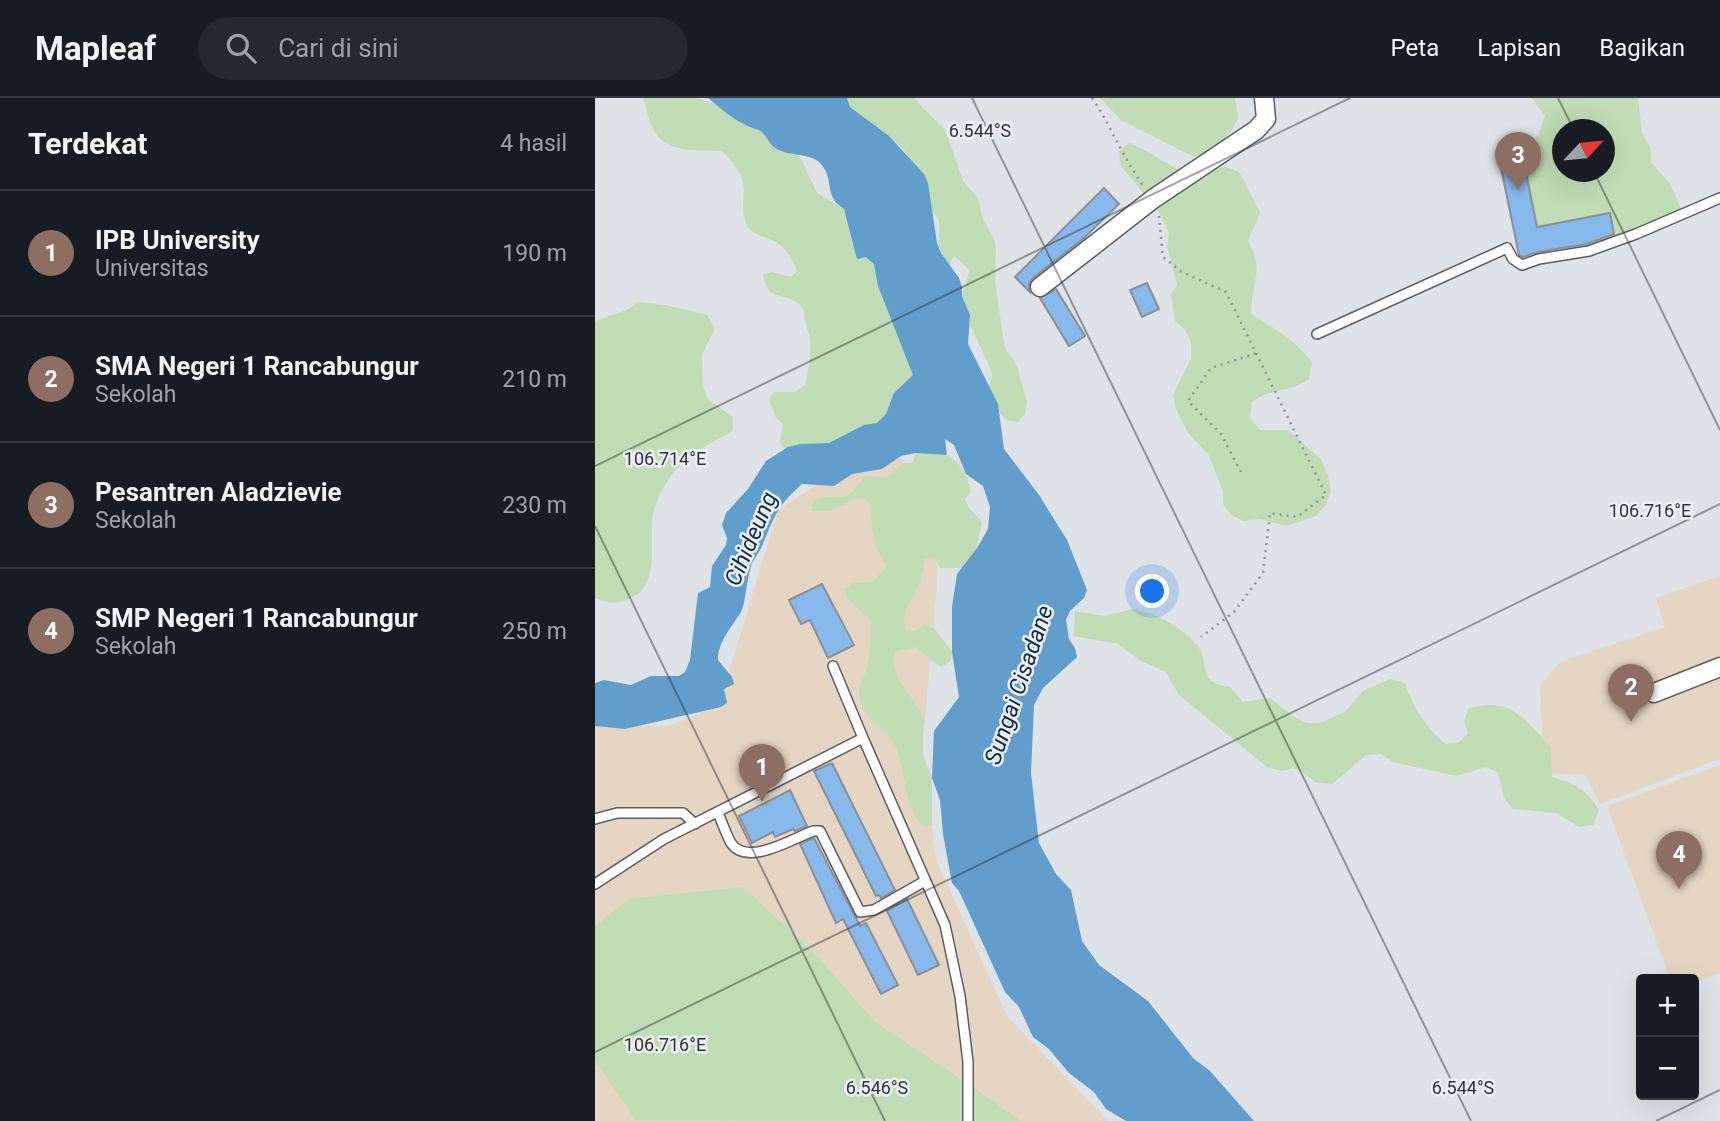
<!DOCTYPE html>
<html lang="id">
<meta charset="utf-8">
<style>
:root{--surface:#171b24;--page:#242831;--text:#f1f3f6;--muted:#9ea1a6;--line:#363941;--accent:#a96633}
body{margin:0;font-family:Roboto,sans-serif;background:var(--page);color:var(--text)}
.controls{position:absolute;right:21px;bottom:21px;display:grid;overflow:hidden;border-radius:7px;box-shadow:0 7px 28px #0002}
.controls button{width:63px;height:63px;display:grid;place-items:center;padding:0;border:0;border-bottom:2px solid var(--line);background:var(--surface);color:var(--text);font:35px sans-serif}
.compass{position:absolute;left:957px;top:21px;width:63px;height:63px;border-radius:50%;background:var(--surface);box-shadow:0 7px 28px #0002;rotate:64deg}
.you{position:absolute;left:558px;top:494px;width:24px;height:24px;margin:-18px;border:5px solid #fff;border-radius:50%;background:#1a73e8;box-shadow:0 0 0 10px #1a73e833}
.badge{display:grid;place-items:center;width:46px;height:46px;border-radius:50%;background:var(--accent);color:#fff;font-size:23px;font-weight:700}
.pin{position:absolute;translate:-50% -58px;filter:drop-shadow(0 2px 4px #0008)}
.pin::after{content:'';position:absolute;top:37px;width:24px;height:21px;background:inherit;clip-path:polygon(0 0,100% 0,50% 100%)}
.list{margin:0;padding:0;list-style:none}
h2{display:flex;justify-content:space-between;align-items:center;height:91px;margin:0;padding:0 28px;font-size:30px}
h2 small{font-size:23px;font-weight:400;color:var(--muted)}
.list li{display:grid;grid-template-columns:46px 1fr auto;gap:21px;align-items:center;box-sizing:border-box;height:126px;padding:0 28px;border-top:2px solid var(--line)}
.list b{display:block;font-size:26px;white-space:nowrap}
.list p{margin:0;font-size:23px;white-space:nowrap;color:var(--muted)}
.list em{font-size:23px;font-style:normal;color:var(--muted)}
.icon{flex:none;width:38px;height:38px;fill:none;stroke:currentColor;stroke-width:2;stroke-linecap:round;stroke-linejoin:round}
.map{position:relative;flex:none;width:1125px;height:1023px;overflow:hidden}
header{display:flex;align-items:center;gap:42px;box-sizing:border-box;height:98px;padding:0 35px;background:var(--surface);border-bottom:2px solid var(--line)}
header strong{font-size:33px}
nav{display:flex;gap:38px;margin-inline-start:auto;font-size:24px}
.search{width:490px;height:63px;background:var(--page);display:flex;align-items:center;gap:18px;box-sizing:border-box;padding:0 24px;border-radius:38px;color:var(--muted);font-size:26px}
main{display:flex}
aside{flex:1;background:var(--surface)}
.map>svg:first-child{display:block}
</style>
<header>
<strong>Mapleaf</strong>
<div class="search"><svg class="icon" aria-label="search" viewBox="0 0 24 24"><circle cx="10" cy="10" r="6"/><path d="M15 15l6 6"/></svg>Cari di sini</div>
<nav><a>Peta</a><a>Lapisan</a><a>Bagikan</a></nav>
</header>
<main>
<aside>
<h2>Terdekat<small>4 hasil</small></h2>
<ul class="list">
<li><span class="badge" style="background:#8d6e63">1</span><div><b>IPB University</b><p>Universitas</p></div><em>190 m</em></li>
<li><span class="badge" style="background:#8d6e63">2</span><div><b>SMA Negeri 1 Rancabungur</b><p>Sekolah</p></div><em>210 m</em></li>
<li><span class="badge" style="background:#8d6e63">3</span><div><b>Pesantren Aladzievie</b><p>Sekolah</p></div><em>230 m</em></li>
<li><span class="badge" style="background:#8d6e63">4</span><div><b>SMP Negeri 1 Rancabungur</b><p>Sekolah</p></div><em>250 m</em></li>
</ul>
</aside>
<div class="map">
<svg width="1125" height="1023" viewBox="0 0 1125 1023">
<rect width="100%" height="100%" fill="#dee3e7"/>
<path fill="#e4d6c3" d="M 304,360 L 341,385 L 342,485 L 328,645 L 341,762 L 412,918 L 513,1023 L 0,1023 L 0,628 L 74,628 L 124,607 L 183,412 L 239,375 Z
M 1125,478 L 1125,661 L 1005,706 L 990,677 L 949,675 L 945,587 L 966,564 L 1070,529 L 1061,500 Z
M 1125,667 L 1125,875 L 1099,885 L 1099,881 L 1075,881 L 1012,708 Z"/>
<path fill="#c0ddb6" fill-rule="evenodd" d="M 48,0 L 103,0 L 122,7 L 200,49 L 222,95 L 249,111 L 272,159 L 279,166 L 319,261 L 318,284 L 297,321 L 241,346 L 190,353 L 185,344 L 188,326 L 181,320 L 174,302 L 179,294 L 200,294 L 210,287 C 213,273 217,258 215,243 C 215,237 212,232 211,227 C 210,219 210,211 204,206 C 188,193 173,205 168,177 L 176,174 L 196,179 L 202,173 C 197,163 193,152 184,146 C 175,139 157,138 152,127 C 146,115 149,103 149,90 C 148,76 137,62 127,53 C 103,52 73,56 59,33 C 53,23 52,10 48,0 Z
M 252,0 L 320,0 L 326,8 L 350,31 L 368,83 L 382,99 L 388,121 L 398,139 L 401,149 L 400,183 L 408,239 L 410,250 L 422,268 L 432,304 L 430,316 L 423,324 L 412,322 L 405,315 L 394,289 L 397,278 L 395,269 L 375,227 L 375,216 L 367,198 L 375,172 L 359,158 L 353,167 C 340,145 345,146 344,122 L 326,99 L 321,70 L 308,51 L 294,38 L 254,9 Z
M 505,0 L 640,0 L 643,20 L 636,34 L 614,56 L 599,59 L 526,22 Z
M 937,0 L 1043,0 L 1047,35 L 1056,51 L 1056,64 L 1075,86 L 1087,113 C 1061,134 1013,161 978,153 C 961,149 946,135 933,124 C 926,79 934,60 950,18 ZM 968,32 L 1010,32 L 1010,74 L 968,74 Z
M 534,45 C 561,55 583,77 611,80 L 618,70 L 631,69 L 644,74 L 665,115 L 653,143 C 670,171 656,188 656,216 C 679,230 700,242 717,264 L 714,281 C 692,296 677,289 657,304 L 655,320 L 665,332 L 693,332 L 726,361 L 733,377 L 736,393 L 731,407 L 721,418 L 692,428 L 664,421 L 649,423 L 636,417 L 628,406 L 628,393 L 613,356 L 593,335 L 581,311 L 578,297 L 596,261 L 596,244 L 590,232 L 580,223 L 576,197 L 582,187 L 572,148 L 574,135 L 563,112 L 525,67 L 524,53 Z
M 43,204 L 70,207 L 112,217 L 120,230 L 107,257 L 108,288 L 113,302 L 138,319 L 138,333 C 99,354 79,363 61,406 C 49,434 70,484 36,500 C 22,507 13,505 0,500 L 0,223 L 32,212 Z
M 341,351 C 365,365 369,366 376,394 L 370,401 L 374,410 L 387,424 L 382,449 L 386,458 L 376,470 L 345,470 L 340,460 L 330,461 C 328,470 327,480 323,489 C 316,504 306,514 310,532 L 320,533 L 329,527 L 339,530 L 357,554 L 355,564 L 346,569 L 320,549 L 301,553 L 298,561 L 302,579 L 329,619 L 327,656 L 337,680 L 337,727 L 328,729 C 307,706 312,676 301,649 C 293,631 266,621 264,597 C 264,587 271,576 273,566 C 276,553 275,537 276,523 L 253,501 L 249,491 L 258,485 L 278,484 L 292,468 C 278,447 275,432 277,408 L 270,401 L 261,400 L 235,413 L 216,413 L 218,403 C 230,396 236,401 248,399 C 258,397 264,385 270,378 L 291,380 L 307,366 L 317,365 L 321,355 Z
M 538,511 C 560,515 587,529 601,546 C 618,566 599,584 635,589 L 648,604 L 675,600 L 698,618 L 711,625 L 725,625 L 751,613 L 768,593 L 795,581 L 810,585 C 817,608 832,632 851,646 L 864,644 L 873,635 L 869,623 L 873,611 C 915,597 930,621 956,650 L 957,679 C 981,687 990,689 1004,712 L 998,727 L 984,729 L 961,715 L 918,711 L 909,700 L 903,675 L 891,669 L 861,678 L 798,664 L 786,656 L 771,657 L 737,686 L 722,685 L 699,670 L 686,673 L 672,669 L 584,597 L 571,574 L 546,563 L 523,546 L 479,538 L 480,513 L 510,518 Z
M 148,789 L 220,856 L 280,924 L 385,994 L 425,1023 L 41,1022 L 0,963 L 0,828 L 34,801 Z"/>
<path fill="#629ecb" d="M 113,0 L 252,0 L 255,9 L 294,38 L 329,76 L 333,85 L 342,145 L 346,155 L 364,180 L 367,189 L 367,198 L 375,217 L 373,246 L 403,306 L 409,351 L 444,397 L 472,442 L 492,492 L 489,500 L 475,513 L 471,522 L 474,541 L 480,550 L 482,559 L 448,590 L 439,607 L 436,675 L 444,745 L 461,776 L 476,792 L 487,843 L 504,867 L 553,903 L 598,960 L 615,973 L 659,1023 L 531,1023 L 511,1011 L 499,994 L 474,975 L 454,951 L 438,939 L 424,909 L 410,894 L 364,793 L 357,785 L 348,736 L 345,702 L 337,680 L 339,633 L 364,599 L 357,554 L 357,509 L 362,476 L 382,450 L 393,431 L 395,409 L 388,388 L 371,376 L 359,347 L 350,341 L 352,357 L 321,355 L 306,358 L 287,371 L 257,376 L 239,388 L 207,386 C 182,408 179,419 167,448 C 163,457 157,462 155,472 C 152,481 150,508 146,514 C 137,529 123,543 123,562 L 137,579 L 139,586 L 129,591 L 132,605 L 126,609 L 30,631 L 0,628 L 0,585 L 9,582 L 36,587 L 56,578 L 84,578 L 90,574 L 95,562 L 103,495 L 115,489 L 117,468 L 131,447 L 132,440 L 127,427 L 131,415 L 153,391 L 171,363 L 193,349 L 206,346 L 234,345 L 269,327 L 282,325 L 291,316 L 299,295 L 318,277 L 283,188 L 279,166 L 271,159 L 262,161 L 249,111 C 227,97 241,82 225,65 C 214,54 191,59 179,49 C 173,44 171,36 164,32 C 159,30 154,29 149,26 C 136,20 124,9 113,0 Z"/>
<path fill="#87b9ed" stroke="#8c9094" stroke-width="2" d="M 929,65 L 942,129 L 1015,115 L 1019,136 L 992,146 L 943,154 L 928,159 L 924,157 L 906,70 Z
M 509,90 L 524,106 L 489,140 L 438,180 L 434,185 L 435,194 L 420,179 Z
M 552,185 L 564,211 L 547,219 L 535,192 Z
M 461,191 L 490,238 L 474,248 L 445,200 Z
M 227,486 L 259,547 L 233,560 L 215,522 L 206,526 L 194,502 Z
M 237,665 L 300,792 L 286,800 L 284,797 L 281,798 L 219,673 Z
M 195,692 L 212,728 L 200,733 L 198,731 L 180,739 L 178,734 L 157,745 L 144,718 Z
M 219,740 L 265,828 L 271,825 L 303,887 L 286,896 L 248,821 L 241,825 L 205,746 Z
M 312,801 L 344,867 L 323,877 L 292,813 Z"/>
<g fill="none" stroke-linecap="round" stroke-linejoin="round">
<defs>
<path id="service" d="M 722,236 L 912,150 L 918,161 L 927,167 L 944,161 L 994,153 L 1041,136 L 1125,100
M 238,568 L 268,640
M 123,715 C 127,724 131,736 136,745 C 152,769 197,741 218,733 L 225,733 L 265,814 L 279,812 L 330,783
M 0,721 L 22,715 L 88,715 L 100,726
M 0,786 L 69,741 L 268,640 L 350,827 L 365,898 L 373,964 L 373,1023"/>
<path id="minor" d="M 445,189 L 558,101 L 661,32 L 671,21 L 669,0
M 1059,595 L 1125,569"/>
</defs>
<use href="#service" stroke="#5a5e61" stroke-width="12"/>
<use href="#minor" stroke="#5a5e61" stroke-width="21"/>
<path stroke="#929598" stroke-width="2.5" stroke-dasharray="2 5" stroke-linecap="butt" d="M 497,0 C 516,28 528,60 548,87
M 564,118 L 568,159 L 587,174 L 631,194 L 731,397 L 702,419 L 675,415 L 668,475 L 639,514 L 606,539
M 646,374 L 626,336 L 593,303 L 616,270 L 662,255"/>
<use href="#service" stroke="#fff" stroke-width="9"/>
<use href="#minor" stroke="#fff" stroke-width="18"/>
</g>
<path fill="none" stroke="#313234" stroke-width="2" stroke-opacity="0.45" d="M 377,0 L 876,1023M 963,0 L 979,32M 999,74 L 1125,332M 0,368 L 755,0M 0,428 L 290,1023M 0,954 L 1125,406M 1061,1023 L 1125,992"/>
<g text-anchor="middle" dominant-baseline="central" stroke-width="5" stroke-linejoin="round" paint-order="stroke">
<g font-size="23" font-style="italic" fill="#122d41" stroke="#ecf0f4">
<text transform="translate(156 441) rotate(-67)">Cihideung</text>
<text transform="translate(424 587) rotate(-71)">Sungai Cisadane</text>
</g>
</g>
<g font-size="18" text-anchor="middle" fill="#313234" stroke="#ecf0f4" stroke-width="5" stroke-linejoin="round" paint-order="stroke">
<text x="385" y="39">6.544°S</text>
<text x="70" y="367">106.714°E</text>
<text x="1055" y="419">106.716°E</text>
<text x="70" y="953">106.716°E</text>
<text x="282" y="996">6.546°S</text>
<text x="868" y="996">6.544°S</text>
</g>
</svg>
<div class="controls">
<button>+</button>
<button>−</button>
</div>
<svg class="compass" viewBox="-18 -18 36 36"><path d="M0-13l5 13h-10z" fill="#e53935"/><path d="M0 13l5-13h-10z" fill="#9ea1a6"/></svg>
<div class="you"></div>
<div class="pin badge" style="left:167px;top:704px;background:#8d6e63">1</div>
<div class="pin badge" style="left:1036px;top:624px;background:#8d6e63">2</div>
<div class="pin badge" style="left:923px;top:92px;background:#8d6e63">3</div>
<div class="pin badge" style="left:1084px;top:791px;background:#8d6e63">4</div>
</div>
</main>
